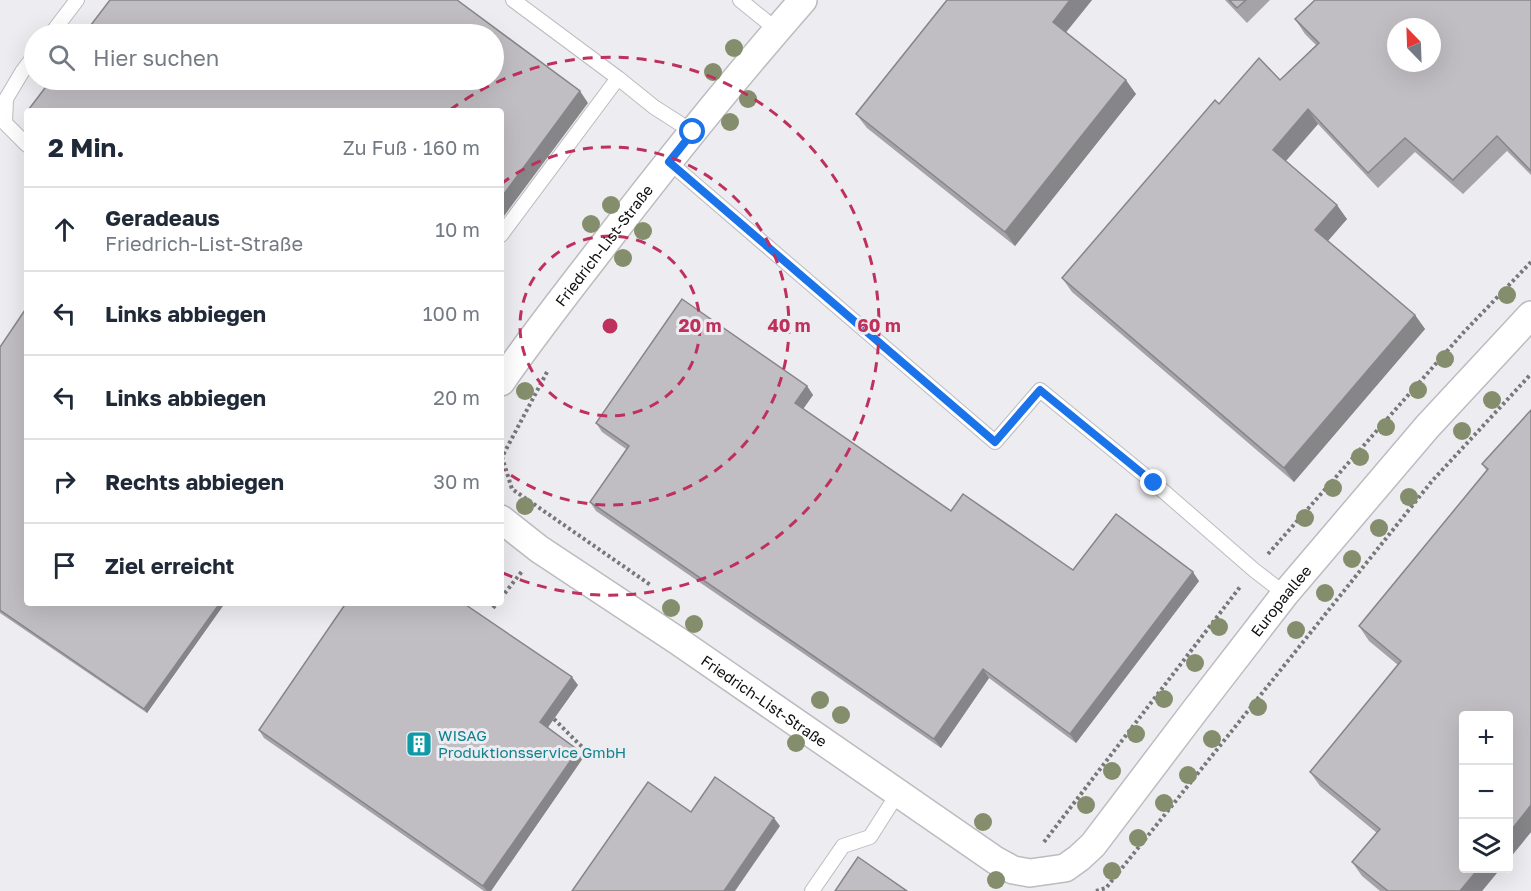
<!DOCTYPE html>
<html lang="de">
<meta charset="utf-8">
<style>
:root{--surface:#fff;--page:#f2f2f3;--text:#1f2937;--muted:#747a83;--line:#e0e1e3}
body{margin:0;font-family:"Golos Text",sans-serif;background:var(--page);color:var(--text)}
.controls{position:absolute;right:18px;bottom:18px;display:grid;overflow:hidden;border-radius:6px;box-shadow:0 6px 24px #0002}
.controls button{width:54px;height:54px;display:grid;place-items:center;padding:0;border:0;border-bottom:2px solid var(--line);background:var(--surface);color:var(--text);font:30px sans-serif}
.compass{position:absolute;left:1387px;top:18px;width:54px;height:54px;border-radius:50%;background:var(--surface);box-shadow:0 6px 24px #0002;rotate:337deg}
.stop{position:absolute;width:18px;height:18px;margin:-14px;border:4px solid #1a73e8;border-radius:50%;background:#fff}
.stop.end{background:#1a73e8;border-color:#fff;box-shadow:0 2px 6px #0008}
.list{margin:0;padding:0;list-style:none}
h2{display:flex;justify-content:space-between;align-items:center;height:78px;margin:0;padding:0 24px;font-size:26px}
h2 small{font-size:20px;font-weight:400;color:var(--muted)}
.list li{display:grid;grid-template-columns:39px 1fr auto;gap:18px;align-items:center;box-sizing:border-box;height:84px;padding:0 24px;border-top:2px solid var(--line)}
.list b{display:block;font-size:22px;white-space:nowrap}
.list p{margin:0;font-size:20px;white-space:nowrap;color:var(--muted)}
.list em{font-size:20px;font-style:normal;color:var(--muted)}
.icon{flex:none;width:33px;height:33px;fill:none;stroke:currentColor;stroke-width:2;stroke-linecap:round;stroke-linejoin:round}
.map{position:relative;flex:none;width:1531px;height:891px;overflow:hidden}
.search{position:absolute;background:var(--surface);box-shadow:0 6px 24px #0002;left:24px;top:24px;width:480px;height:66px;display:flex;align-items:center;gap:15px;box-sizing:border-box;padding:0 21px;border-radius:33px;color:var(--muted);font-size:22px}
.panel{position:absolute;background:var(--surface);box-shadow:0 6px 24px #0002;left:24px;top:108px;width:480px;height:498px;border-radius:6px}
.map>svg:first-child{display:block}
</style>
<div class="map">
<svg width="1531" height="891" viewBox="0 0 1531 891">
<rect width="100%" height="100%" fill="#edecf0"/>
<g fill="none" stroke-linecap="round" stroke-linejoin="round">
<defs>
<path id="lane" d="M 513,0 L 618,78 L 654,107 L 693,132
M 740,0 L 777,30
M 51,34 L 77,0
M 27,145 L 5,123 L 6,99 L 22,72 L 34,56
M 669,162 L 995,442 L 1040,390 L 1154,483 L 1254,570 L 1285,594
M 501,235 L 618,78
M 812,891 L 843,846 L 870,837 L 898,793"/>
<g id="street">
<path id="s1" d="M 501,382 C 532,337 566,294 599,251 C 665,165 732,81 803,0"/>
<path id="s2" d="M 501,519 L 539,549 L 678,641 L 995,860 L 1013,870 L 1030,873 L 1065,868 L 1079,858 L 1093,845 L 1193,713 L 1285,594 L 1427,427 L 1531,315"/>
</g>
</defs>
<use href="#lane" stroke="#bcbbbf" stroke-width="16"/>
<use href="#street" stroke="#bcbbbf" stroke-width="30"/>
<path stroke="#78787a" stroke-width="4" stroke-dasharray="3 3" stroke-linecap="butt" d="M 547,372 L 502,457 L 512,489 L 652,586
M 1268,554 L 1463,333 L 1531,262
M 501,598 L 523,570
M 493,608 L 497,603
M 554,719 L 579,744 L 597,759
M 1044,842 L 1240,587
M 1096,891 L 1106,888 L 1432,481 L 1531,374"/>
<use href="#lane" stroke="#fff" stroke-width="14"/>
<use href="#street" stroke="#fff" stroke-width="27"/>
</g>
<g fill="#848e6c">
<circle cx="734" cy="48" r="9"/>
<circle cx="713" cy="72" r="9"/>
<circle cx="748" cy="99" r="9"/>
<circle cx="730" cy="122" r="9"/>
<circle cx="611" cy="205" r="9"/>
<circle cx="591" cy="224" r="9"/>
<circle cx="643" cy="231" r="9"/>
<circle cx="623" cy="258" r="9"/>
<circle cx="1507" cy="295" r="9"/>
<circle cx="1445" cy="359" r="9"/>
<circle cx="1418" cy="390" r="9"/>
<circle cx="525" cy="391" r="9"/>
<circle cx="1492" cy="400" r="9"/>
<circle cx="1386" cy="427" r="9"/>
<circle cx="1462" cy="431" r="9"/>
<circle cx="1360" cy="457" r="9"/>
<circle cx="1333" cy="488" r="9"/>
<circle cx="1409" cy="497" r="9"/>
<circle cx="525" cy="506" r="9"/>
<circle cx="1305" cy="518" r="9"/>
<circle cx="1379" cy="528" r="9"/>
<circle cx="1352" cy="559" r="9"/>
<circle cx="1325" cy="593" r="9"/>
<circle cx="671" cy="608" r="9"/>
<circle cx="694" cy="624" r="9"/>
<circle cx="1219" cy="627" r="9"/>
<circle cx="1296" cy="630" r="9"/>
<circle cx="1195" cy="663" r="9"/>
<circle cx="1164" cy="699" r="9"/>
<circle cx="820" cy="700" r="9"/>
<circle cx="1258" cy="707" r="9"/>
<circle cx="841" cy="715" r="9"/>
<circle cx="1136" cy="734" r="9"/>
<circle cx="1212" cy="739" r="9"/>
<circle cx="796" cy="743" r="9"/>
<circle cx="1112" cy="771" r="9"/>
<circle cx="1188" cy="775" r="9"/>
<circle cx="1164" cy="803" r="9"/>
<circle cx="1086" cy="805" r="9"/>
<circle cx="983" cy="822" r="9"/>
<circle cx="1138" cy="838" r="9"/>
<circle cx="1112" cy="871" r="9"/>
<circle cx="996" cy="880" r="9"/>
</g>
<path fill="#a5a3a7" d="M 1092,0 L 1066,32 L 1136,94 L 1015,246 L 867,128 L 856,114 Z
M 1225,0 L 1270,0 L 1247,23 Z
M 1531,0 L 1531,175 L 1507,151 L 1463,194 L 1415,152 L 1378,188 L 1318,124 L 1286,161 L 1347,219 L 1328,241 L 1415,315 L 1425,329 L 1294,482 L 1072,292 L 1062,278 L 1219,104 L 1280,80 L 1316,45 L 1305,34 L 1295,19 Z
M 0,347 L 27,603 L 225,603 L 147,713 L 0,613 Z
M 807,386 L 813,395 L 803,409 L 951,511 L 1073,570 L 1199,581 L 1076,743 L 989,678 L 941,748 L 596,511 L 590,502 L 626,449 L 602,432 L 596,423 Z
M 1531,410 L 1531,832 L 1509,859 L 1509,716 L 1464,868 L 1501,868 L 1482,891 L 1380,891 L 1362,876 L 1352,862 L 1377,833 L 1320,786 L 1310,772 L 1398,665 L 1369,641 L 1359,626 L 1487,471 L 1482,464 Z
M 578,685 L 548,727 L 578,750 L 583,758 L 491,891 L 484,891 L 264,738 L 259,730 Z"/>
<path fill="#868588" d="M 1070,0 L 1092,0 L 1063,36 L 1053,22 Z
M 1126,80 L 1136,94 L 1015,246 L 1005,232 Z
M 580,91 L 588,103 L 501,220 L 501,198 Z
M 1308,109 L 1318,124 L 1283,164 L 1273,150 Z
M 1337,205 L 1347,219 L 1325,244 L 1315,230 Z
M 1415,315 L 1425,329 L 1294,482 L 1284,468 Z
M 807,386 L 813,395 L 801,412 L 795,403 Z
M 1193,572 L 1199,581 L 1076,743 L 1070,734 Z
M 220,603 L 225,603 L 147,713 L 144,709 Z
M 983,669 L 989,678 L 941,748 L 934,739 Z
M 572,677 L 578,685 L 546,730 L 540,722 Z
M 578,750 L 583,758 L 491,891 L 487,891 L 483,886 Z
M 1531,805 L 1531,832 L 1509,859 L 1509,833 Z
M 774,818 L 780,826 L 735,891 L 724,891 Z
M 1479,868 L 1501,868 L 1482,891 L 1460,891 Z"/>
<path fill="#c0bec2" stroke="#868588" stroke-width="1.5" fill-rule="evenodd" d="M 110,0 L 457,0 L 580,91 L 501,198 L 501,111 L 33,111 L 29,109 L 51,80 L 494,80 L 494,34 L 84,34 Z
M 947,0 L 1070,0 L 1053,22 L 1126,80 L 1005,232 L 856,114 Z
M 1229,0 L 1246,0 L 1237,8 Z
M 1315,0 L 1531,0 L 1531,171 L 1497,136 L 1453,180 L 1405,138 L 1368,173 L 1308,109 L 1273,150 L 1337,205 L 1315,230 L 1415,315 L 1284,468 L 1062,278 L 1215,100 L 1219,104 L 1259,58 L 1280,80 L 1319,43 L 1295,19 ZM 1396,27 L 1432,27 L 1432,63 L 1396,63 Z
M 682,299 L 807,386 L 795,403 L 951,511 L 963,494 L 1073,570 L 1116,514 L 1193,572 L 1070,734 L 983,669 L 934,739 L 590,502 L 629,446 L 596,423 Z
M 27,307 L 27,603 L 220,603 L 144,709 L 0,610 L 0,347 Z
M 1531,410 L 1531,805 L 1509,833 L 1509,716 L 1464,716 L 1464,868 L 1479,868 L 1460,891 L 1388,891 L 1352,862 L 1380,829 L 1310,772 L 1401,661 L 1359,626 L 1488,469 L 1482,464 Z
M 346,603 L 463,603 L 572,677 L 540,722 L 578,750 L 483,886 L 259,730 Z
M 715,777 L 774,818 L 724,891 L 572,891 L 648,782 L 691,812 Z
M 858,857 L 907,891 L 835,891 Z"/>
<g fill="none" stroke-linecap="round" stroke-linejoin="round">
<path stroke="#1a73e8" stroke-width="8" d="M 693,132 L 669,162 L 995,442 L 1040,390 L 1154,483"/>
</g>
<g fill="none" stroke="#bf315d" stroke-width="3" stroke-dasharray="10 8">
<circle cx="610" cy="326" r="90"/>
<path d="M501 184A179 179 0 1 1 501 468"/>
<path d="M450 110A269 269 0 1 1 503 573"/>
</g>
<defs>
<symbol id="building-square" viewBox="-11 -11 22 22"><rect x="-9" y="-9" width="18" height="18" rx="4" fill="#0f9aa8" stroke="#edecf0"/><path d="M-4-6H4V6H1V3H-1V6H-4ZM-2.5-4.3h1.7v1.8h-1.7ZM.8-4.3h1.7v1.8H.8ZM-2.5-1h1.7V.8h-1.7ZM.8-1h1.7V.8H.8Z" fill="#fff"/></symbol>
</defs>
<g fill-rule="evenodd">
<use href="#building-square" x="404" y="729" width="30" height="30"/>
</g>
<g text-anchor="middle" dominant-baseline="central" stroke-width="6" stroke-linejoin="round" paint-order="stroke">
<g font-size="15" fill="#0d0d0e" stroke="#edecf0">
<text stroke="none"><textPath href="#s1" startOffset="171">Friedrich-List-Straße</textPath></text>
<text stroke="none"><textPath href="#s2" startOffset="1018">Europaallee</textPath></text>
<text stroke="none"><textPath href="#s2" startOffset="320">Friedrich-List-Straße</textPath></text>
</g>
<g font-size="15" fill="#0d838f" stroke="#edecf0" text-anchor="start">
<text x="438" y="735">WISAG<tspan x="438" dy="17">Produktionsservice GmbH</tspan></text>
</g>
</g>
<circle cx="610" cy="326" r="9" fill="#bf315d" stroke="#edecf0" stroke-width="3"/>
<g font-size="18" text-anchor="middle" font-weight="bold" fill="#bf315d" stroke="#edecf0" stroke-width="6" stroke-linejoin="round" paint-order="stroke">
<text x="700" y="332">20 m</text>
<text x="789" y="332">40 m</text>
<text x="879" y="332">60 m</text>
</g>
</svg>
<div class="controls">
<button>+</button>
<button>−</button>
<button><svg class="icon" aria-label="layers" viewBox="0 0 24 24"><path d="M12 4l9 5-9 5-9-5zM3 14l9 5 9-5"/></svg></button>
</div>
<svg class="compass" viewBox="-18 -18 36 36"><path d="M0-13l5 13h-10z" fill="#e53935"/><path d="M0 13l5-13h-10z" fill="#747a83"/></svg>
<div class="stop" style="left:693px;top:132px"></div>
<div class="stop end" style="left:1154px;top:483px"></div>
<div class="search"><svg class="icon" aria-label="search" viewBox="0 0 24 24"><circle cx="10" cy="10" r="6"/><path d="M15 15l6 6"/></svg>Hier suchen</div>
<section class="panel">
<h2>2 Min.<small>Zu Fuß · 160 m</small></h2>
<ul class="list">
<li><svg class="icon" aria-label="ahead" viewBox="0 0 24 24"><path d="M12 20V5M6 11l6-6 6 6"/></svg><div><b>Geradeaus</b><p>Friedrich-List-Straße</p></div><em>10 m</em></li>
<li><svg class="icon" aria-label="left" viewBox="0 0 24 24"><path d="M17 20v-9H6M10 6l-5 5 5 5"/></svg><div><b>Links abbiegen</b></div><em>100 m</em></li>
<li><svg class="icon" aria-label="left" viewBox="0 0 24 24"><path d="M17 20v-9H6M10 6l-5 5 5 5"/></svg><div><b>Links abbiegen</b></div><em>20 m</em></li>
<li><svg class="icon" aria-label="right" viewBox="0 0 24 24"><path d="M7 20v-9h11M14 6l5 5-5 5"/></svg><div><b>Rechts abbiegen</b></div><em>30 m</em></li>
<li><svg class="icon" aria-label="arrive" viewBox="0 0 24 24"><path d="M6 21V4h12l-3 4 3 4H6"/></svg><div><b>Ziel erreicht</b></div></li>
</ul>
</section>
</div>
